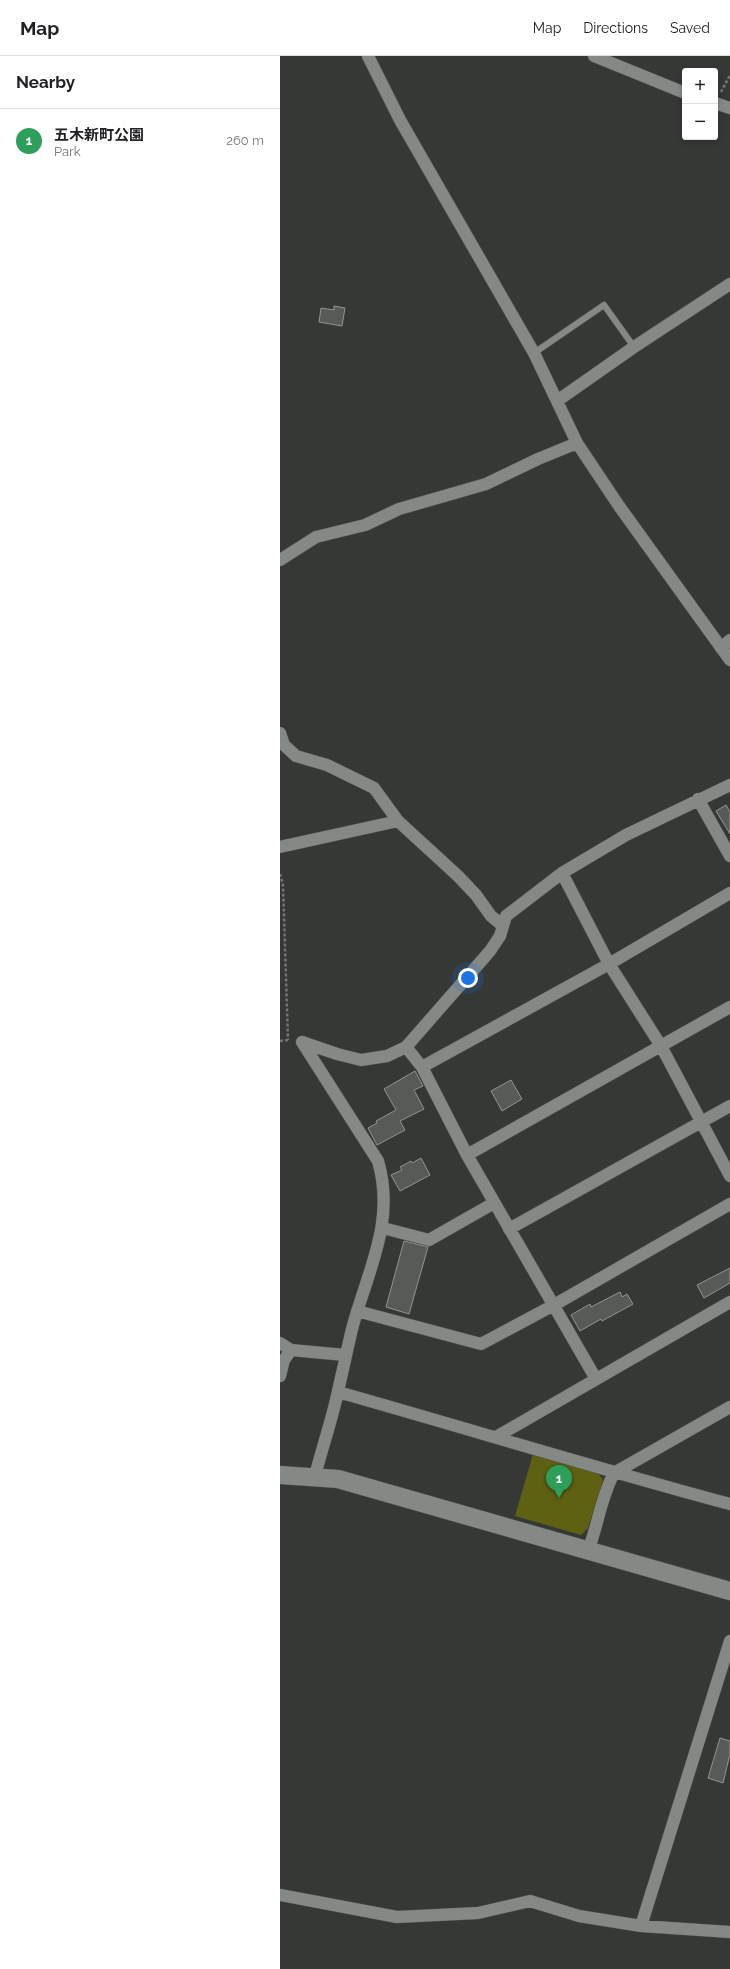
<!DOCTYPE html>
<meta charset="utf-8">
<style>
:root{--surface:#fff;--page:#f6f6f6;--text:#202124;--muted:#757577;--line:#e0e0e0;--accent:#83583a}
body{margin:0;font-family:Raleway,"Noto Sans JP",sans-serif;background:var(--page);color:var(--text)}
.controls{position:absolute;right:12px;top:12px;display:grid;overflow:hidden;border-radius:4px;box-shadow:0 2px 6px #0003}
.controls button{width:36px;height:36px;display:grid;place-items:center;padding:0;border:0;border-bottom:1px solid var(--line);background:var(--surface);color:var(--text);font:20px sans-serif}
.you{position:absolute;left:188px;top:922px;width:14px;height:14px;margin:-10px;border:3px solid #fff;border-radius:50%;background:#1a73e8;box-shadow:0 0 0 6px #1a73e833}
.badge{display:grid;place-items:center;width:26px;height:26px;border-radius:50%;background:var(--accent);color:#fff;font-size:13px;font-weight:700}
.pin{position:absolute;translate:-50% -33px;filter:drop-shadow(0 1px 2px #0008)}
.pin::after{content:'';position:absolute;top:21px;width:14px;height:12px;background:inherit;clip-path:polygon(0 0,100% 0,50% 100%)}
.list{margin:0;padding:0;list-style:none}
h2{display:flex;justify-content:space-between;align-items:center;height:52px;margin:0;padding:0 16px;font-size:17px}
h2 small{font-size:13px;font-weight:400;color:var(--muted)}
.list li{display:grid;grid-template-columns:26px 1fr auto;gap:12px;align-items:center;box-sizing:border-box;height:64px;padding:0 16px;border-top:1px solid var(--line)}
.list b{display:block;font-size:15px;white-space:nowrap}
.list p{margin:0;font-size:13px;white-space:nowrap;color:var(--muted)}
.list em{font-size:13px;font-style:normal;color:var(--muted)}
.map{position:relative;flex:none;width:450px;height:1913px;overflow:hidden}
header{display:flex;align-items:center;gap:24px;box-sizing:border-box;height:56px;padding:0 20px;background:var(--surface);border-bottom:1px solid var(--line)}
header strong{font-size:19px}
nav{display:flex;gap:22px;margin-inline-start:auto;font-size:14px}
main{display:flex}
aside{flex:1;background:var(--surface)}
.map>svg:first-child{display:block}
</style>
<header>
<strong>Map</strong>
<nav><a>Map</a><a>Directions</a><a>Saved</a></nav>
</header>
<main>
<aside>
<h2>Nearby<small></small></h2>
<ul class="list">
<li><span class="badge" style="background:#2e9e5b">1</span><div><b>五木新町公園</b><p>Park</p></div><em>260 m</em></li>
</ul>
</aside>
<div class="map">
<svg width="450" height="1913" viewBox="0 0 450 1913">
<rect width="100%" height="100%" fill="#353835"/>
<path fill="#5e6112" d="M 253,1398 L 318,1417 L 323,1424 L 308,1472 L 301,1479 L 235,1460 Z"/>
<path fill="#585a56" stroke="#91948f" d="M 54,250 L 65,252 L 62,270 L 39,266 L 41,252 L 54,254 Z
M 446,749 L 450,756 L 450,778 L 436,755 Z
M 135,1015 L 143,1030 L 134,1034 L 144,1053 L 120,1065 L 125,1074 L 97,1089 L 88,1072 L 97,1067 L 96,1065 L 116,1054 L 104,1033 Z
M 231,1024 L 242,1043 L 222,1055 L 211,1035 Z
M 141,1102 L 150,1119 L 120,1135 L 111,1119 L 122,1114 L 120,1111 L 131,1105 L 132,1107 Z
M 124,1185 L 148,1191 L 129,1258 L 106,1251 Z
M 450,1212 L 450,1227 L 424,1242 L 417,1229 Z
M 340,1236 L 342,1241 L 347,1238 L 353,1248 L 322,1265 L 321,1263 L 300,1275 L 291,1259 L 310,1248 L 311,1251 Z
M 440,1682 L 450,1685 L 450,1698 L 443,1727 L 428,1722 Z"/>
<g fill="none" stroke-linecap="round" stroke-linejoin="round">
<defs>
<path id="lane" d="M 254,297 L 324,249 L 354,291"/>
<path id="street" d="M 88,0 L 120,64 L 254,297 L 297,387 L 339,450 L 450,604
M 314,0 L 405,37
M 435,47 L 450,52
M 277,345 L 354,291 L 450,228
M 0,504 L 36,481 L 85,469 L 119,453 L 206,428 L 258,403 L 297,387
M 441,592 L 450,584
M 0,677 L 4,689 L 16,700 L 47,709 L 94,732 L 118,765 L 178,820 L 196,839 L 211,860 L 222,869
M 418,743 L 450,800
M 0,791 L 118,765
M 282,817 L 329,908 L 381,990 L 450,1120
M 22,986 L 57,998 L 81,1004 L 107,1000 L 126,991 L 210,895 L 220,880 L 226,860 L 282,817 L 346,779 L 450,729
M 22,986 L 98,1105 C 116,1166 87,1216 72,1273 C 67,1294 63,1314 58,1335 C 52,1364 42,1392 35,1420
M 126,991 L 142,1011 L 187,1099 L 316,1323
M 142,1011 L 329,908 L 450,837
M 187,1099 L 450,951
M 103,1172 L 149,1184 L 214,1147
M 229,1173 L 450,1050
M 77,1255 L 201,1288 L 274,1249 L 450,1148
M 0,1287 L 11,1294 L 65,1299
M 0,1320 L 4,1304 L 11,1294
M 58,1336 C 189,1373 319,1413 450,1448
M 216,1381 L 450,1246
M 308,1495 C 318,1469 321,1441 334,1417 L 450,1351
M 0,1839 L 117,1861 L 198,1857 L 250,1845 L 299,1860 L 361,1870 L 450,1876
M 361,1870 L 450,1585"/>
<path id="secondary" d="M 0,1419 L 58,1423 L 450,1535"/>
</defs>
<use href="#lane" stroke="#515451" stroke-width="7"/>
<use href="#street" stroke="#515451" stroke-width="13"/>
<use href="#secondary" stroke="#515451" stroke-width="19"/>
<path stroke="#737673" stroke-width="2.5" stroke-dasharray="3 2" stroke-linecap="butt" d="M 441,36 L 450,19
M 0,818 L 3,829 L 8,984
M 0,985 L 8,984"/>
<use href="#lane" stroke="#858985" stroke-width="6"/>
<use href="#street" stroke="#858985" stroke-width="12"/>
<use href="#secondary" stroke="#858985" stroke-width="18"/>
</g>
</svg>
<div class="controls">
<button>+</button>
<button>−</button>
</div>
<div class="you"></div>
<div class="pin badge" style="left:279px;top:1442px;background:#2e9e5b">1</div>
</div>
</main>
